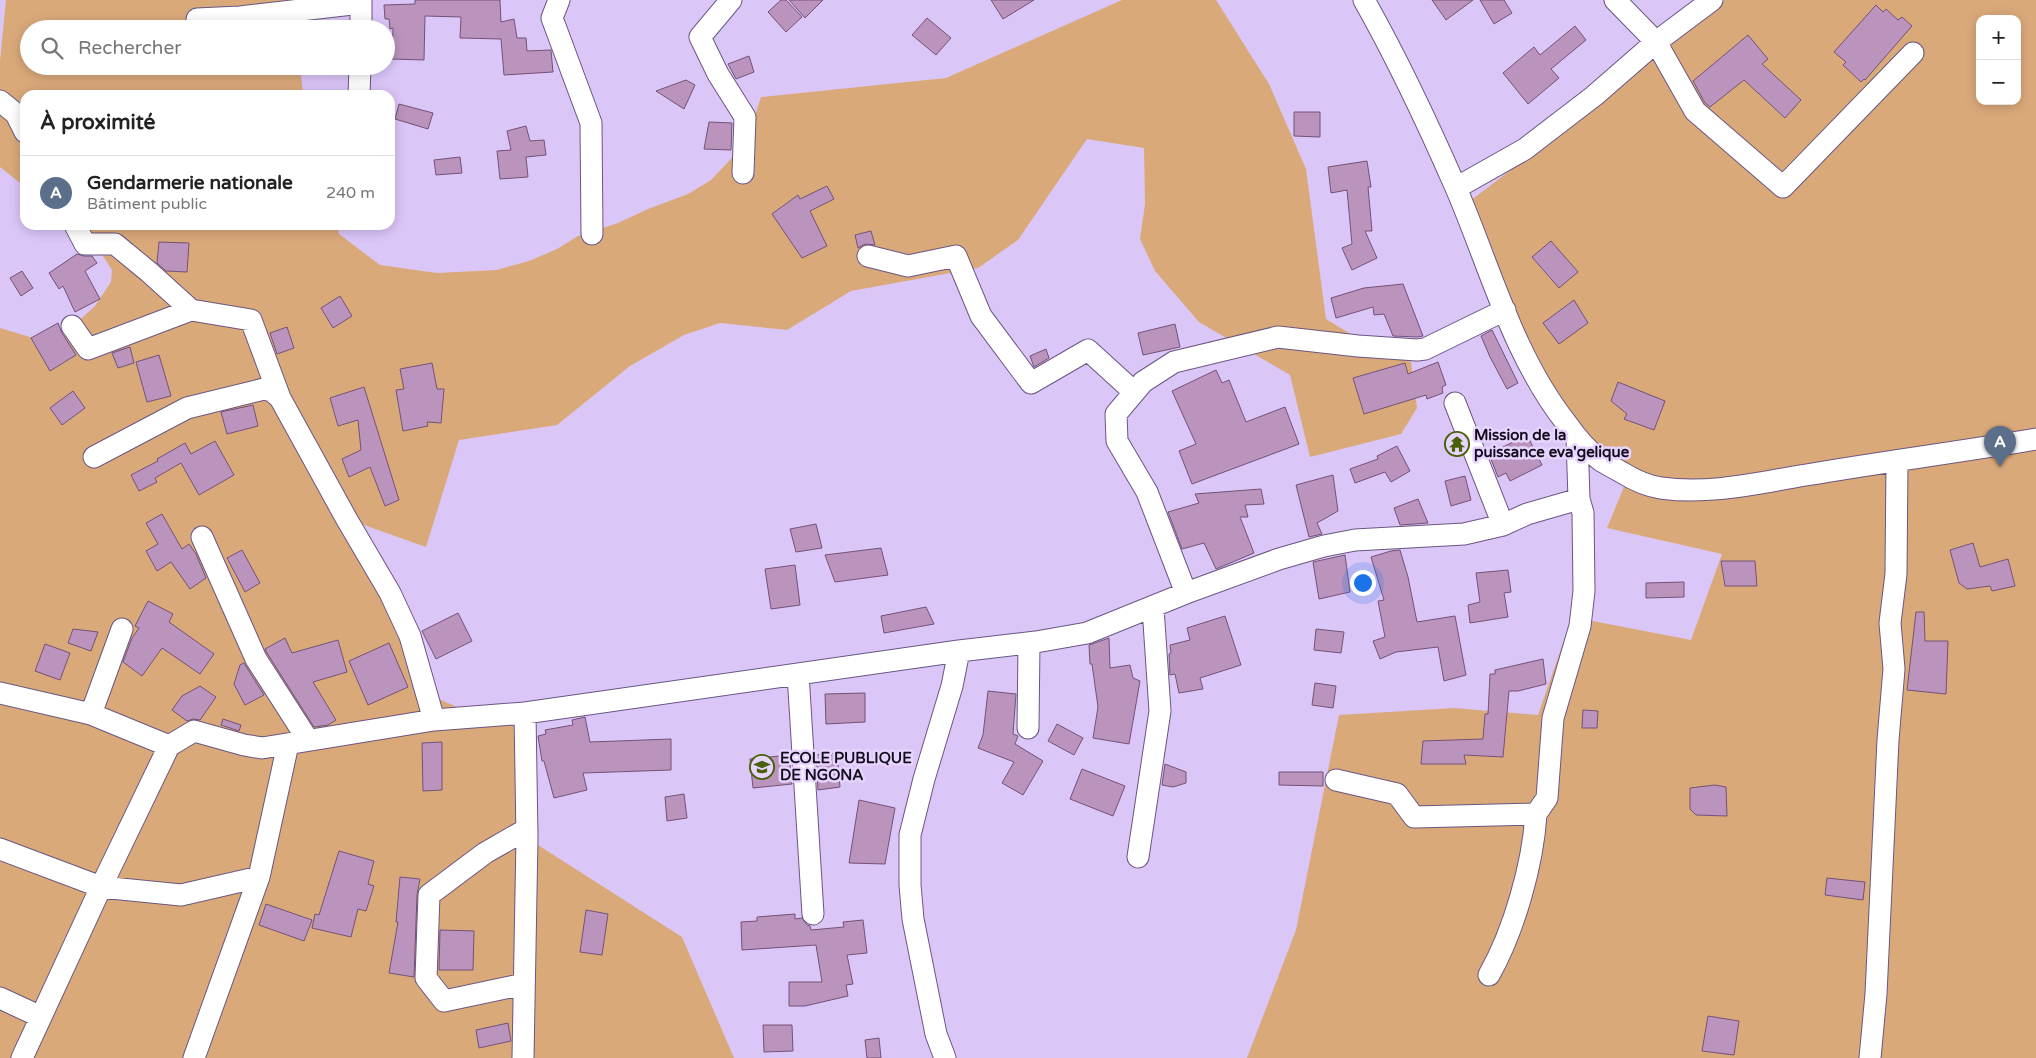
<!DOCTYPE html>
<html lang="fr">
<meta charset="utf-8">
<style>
:root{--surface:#fff;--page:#f6f6f6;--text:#222;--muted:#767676;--line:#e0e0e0;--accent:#495f09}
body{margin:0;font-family:"Varela Round",sans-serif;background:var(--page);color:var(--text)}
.controls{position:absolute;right:15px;top:15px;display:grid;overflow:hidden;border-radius:10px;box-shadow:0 2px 12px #0003}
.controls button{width:45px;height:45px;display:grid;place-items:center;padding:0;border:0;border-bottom:1px solid var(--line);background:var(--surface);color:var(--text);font:25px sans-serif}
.you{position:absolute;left:1362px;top:582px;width:18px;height:18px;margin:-12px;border:4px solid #fff;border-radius:50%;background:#1a73e8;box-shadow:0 0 0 8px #1a73e833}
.badge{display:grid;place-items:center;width:32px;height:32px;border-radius:50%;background:var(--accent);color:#fff;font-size:16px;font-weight:700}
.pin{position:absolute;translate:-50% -41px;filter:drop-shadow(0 1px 2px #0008)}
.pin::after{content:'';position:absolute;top:26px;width:18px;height:15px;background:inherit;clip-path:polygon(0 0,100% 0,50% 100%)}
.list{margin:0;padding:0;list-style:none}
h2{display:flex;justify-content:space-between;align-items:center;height:65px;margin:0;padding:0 20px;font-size:21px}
h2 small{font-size:16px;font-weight:400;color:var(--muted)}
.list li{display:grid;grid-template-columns:32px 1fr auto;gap:15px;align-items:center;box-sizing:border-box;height:75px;padding:0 20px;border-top:1px solid var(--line)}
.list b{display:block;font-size:19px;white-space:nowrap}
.list p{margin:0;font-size:16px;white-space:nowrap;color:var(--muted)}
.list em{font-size:16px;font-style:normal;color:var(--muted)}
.icon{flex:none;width:28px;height:28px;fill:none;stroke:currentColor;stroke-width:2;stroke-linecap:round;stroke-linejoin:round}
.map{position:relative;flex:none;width:2036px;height:1058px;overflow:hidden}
.search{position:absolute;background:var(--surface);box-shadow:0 2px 12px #0003;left:20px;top:20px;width:375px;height:55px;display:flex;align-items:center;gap:12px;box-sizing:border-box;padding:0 18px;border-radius:28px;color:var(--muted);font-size:19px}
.panel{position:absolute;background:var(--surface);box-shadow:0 2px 12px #0003;left:20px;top:90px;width:375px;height:140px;border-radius:15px}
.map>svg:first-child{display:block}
</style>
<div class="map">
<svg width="2036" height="1058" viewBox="0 0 2036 1058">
<rect width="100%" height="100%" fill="#dbc6f8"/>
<path fill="#daa97a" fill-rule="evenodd" d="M 6,0 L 292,0 L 296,29 L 29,29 L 29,66 L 300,66 L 303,95 L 25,95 L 25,187 L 0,167 L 0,61 Z
M 1122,0 L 1216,0 L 1269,84 L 1306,169 L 1326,319 L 1362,341 L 1411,362 L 1417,408 L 1401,434 L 1310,457 L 1290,375 L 1199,322 L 1155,271 L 1140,239 L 1145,204 L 1144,148 L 1087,139 L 1018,240 L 978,268 L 851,291 L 787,330 L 720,323 L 684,335 L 630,366 L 557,425 L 459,440 L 426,547 L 347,519 L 390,593 L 419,690 L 488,721 L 525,713 L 527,838 L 682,937 L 734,1058 L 0,1058 L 0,328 L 53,344 L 95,306 L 111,282 L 112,270 L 89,234 L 77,225 L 337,225 L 339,234 L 380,265 L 437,273 L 496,270 L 529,261 L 557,249 L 578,236 L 618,223 L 648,209 L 688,194 L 711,180 L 746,143 L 761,97 L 946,78 Z
M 1724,0 L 2036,0 L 2036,1058 L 1247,1058 L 1296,930 L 1339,715 L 1454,708 L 1538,715 L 1572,617 L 1691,640 L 1722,554 L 1607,528 L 1628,477 L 1561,427 L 1466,204 L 1598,104 ZM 1980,19 L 2017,19 L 2017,101 L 1980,101 Z"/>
<path fill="#ba94bd" stroke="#745177" d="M 415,0 L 500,0 L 501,22 L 514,19 L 517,38 L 526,38 L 527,51 L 551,50 L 553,72 L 504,75 L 501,39 L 460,38 L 461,17 L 425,16 L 424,60 L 392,59 L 393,28 L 390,29 L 389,19 L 385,19 L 384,5 L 415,4 Z
M 781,0 L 786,0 L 802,17 L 786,32 L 768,12 Z
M 789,0 L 823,0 L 805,18 Z
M 991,0 L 1034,0 L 1003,19 Z
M 1432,0 L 1473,0 L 1446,20 Z
M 1480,0 L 1504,0 L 1512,13 L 1494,24 Z
M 1876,5 L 1883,12 L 1886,9 L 1898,20 L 1902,17 L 1912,26 L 1865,80 L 1864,79 L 1861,82 L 1843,65 L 1846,62 L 1834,52 Z
M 927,18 L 951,38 L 936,55 L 912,35 Z
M 1575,26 L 1586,40 L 1551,69 L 1559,78 L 1528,104 L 1503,73 L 1534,47 L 1540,55 Z
M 1748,35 L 1768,59 L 1762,64 L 1801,100 L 1785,118 L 1744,80 L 1710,107 L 1705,103 L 1693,81 Z
M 749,56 L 754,72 L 736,79 L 728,64 Z
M 686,80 L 695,85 L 684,109 L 656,91 Z
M 399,104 L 433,113 L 428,129 L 395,119 Z
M 1294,112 L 1320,112 L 1320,137 L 1294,136 Z
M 709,122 L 732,123 L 731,150 L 704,149 Z
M 526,126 L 530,141 L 544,140 L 546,155 L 526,157 L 528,177 L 500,179 L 497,151 L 511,150 L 507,131 Z
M 460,157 L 462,173 L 436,175 L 434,160 Z
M 1367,161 L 1371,187 L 1368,187 L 1372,231 L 1365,231 L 1377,258 L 1352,270 L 1342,248 L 1352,244 L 1347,190 L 1331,193 L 1328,167 Z
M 827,186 L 834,199 L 810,211 L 827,246 L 802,258 L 772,214 L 798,195 L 800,199 Z
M 871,231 L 875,245 L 865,244 L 858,248 L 855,235 Z
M 1551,241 L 1578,272 L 1559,288 L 1532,257 Z
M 159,242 L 189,243 L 187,272 L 166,271 L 157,263 Z
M 77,254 L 84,256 L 92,256 L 97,263 L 85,271 L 100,299 L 75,312 L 63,286 L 59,289 L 49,273 Z
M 22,271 L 33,288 L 21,296 L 10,278 Z
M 1403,284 L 1423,336 L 1417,337 L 1393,336 L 1384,314 L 1374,315 L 1373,307 L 1336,318 L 1331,298 L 1364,288 Z
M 340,296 L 352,316 L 333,328 L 321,308 Z
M 1574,300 L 1588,323 L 1559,344 L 1543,323 Z
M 58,323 L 62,333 L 76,355 L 50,371 L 31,338 Z
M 1175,324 L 1180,347 L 1143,355 L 1138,333 Z
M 287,327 L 294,348 L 277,354 L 270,333 Z
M 1492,330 L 1518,383 L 1507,389 L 1490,357 L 1481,336 Z
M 130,347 L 134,363 L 118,368 L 112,353 Z
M 1046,349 L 1049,358 L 1034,367 L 1030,356 Z
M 159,355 L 171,396 L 147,402 L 136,362 Z
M 1438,362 L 1446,385 L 1442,387 L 1443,393 L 1427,399 L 1426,395 L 1364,414 L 1353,378 L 1405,363 L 1408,374 Z
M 432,363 L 437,389 L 444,389 L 441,423 L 427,422 L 428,426 L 403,431 L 396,390 L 404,389 L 400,369 Z
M 1216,370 L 1222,383 L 1229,380 L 1246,422 L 1285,407 L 1299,444 L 1192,484 L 1179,451 L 1196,444 L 1172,391 Z
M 1618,382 L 1665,401 L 1654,430 L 1624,419 L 1627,414 L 1611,401 Z
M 364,387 L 399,500 L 385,506 L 370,467 L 349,477 L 342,459 L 361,450 L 358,420 L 338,426 L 330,398 Z
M 73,391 L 85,408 L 62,425 L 50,408 Z
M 253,405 L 258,426 L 227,434 L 221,412 Z
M 1527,435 L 1542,465 L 1510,481 L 1506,473 L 1498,477 L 1489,454 Z
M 215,441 L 234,475 L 199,495 L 181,463 L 155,478 L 157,482 L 139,491 L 131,475 L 158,461 L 157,459 L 185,443 L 191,454 Z
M 1397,446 L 1410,471 L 1391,482 L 1385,472 L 1355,483 L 1350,469 L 1378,459 L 1377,456 Z
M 1333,475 L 1338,511 L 1317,523 L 1322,534 L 1309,537 L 1296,485 Z
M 1465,476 L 1471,500 L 1451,506 L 1445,481 Z
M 1261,489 L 1264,504 L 1245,505 L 1248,517 L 1240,517 L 1254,553 L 1216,569 L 1204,543 L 1182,549 L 1168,512 L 1199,503 L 1195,494 Z
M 1418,499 L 1428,523 L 1400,525 L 1394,508 Z
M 162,514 L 182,549 L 189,544 L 196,554 L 206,578 L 190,589 L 171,562 L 157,571 L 146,551 L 158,544 L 146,523 Z
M 816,524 L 822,548 L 796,552 L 790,529 Z
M 1973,543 L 1980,567 L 2008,559 L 2015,586 L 1992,591 L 1990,586 L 1967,589 L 1959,583 L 1950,550 Z
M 881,548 L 888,575 L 835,582 L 825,555 Z
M 242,550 L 260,583 L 245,592 L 227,558 Z
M 1400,550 L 1408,577 L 1417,622 L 1455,616 L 1466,675 L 1444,681 L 1438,647 L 1396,652 L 1380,659 L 1373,641 L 1385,637 L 1378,601 L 1384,600 L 1371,557 L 1391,551 Z
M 1345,555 L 1350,592 L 1319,599 L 1313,562 Z
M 1721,561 L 1755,561 L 1757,586 L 1725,586 Z
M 795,565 L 800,605 L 771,609 L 765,569 Z
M 1508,570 L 1511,592 L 1504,593 L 1508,617 L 1470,623 L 1468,605 L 1480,602 L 1476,573 Z
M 1684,582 L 1684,597 L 1646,598 L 1646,583 Z
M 148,601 L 173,614 L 169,622 L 214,654 L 200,674 L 162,648 L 142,676 L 123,662 L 132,638 L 139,628 L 135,626 Z
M 926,607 L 934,624 L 884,633 L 881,616 Z
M 1916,612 L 1924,612 L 1925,641 L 1948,641 L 1946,694 L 1907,690 Z
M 458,613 L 472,641 L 436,659 L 422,631 Z
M 1225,616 L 1241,665 L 1200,678 L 1203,689 L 1179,693 L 1175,674 L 1170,675 L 1169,654 L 1171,653 L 1170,645 L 1190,640 L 1187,628 Z
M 73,629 L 98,632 L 91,651 L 68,643 Z
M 1316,629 L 1344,632 L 1341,653 L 1314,650 Z
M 285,638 L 292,653 L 338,640 L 347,672 L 313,682 L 336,720 L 328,725 L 314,727 L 267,653 L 265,649 Z
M 1109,638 L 1110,668 L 1130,665 L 1133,678 L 1140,681 L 1129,744 L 1093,738 L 1098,707 L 1092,664 L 1090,664 L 1089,645 Z
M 389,643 L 408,687 L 368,705 L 349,661 Z
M 45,644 L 70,653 L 60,680 L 35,671 Z
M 1543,659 L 1546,684 L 1518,691 L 1509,691 L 1503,757 L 1464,755 L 1466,764 L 1421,764 L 1423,741 L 1483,739 L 1485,714 L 1488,714 L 1490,674 L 1495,674 L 1495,670 Z
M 244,663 L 264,695 L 245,705 L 234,684 L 240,665 Z
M 1315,683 L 1336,686 L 1333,708 L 1312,705 Z
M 200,686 L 216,697 L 200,720 L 193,719 L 187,721 L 172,710 L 182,696 Z
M 988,691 L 1016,694 L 1013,734 L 1018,736 L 1015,744 L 1043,761 L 1023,795 L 1002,783 L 1014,762 L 978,748 L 983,735 Z
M 865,693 L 865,722 L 826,724 L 825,694 Z
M 1583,710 L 1598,711 L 1597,728 L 1582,728 Z
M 585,717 L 590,742 L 671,739 L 671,770 L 583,773 L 587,790 L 554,798 L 544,761 L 542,761 L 538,736 L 546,734 L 545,730 L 573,725 L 572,720 Z
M 223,719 L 241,725 L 239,731 L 221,725 Z
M 1057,724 L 1083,738 L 1074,755 L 1048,741 Z
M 442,742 L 442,790 L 423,791 L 422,743 Z
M 837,753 L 840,787 L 818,790 L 816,755 Z
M 789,755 L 792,784 L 753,788 L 750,759 Z
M 1165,764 L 1186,772 L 1186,783 L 1173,787 L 1162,785 Z
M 1082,769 L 1125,786 L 1113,816 L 1070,799 Z
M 1279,772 L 1323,772 L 1323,786 L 1279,785 Z
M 1715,785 L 1726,787 L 1727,816 L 1696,815 L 1690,809 L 1690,788 Z
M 684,794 L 687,818 L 667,821 L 665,797 Z
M 859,800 L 895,808 L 885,864 L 849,863 Z
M 339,851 L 374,861 L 368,884 L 374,886 L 366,911 L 358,909 L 351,937 L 312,928 L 315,914 L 319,915 Z
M 400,877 L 420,879 L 417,895 L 414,977 L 389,973 L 398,922 L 396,922 Z
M 1827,878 L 1865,882 L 1863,900 L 1825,895 Z
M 266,904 L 312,920 L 304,941 L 259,925 Z
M 586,910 L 608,914 L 602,955 L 580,952 Z
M 795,914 L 795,919 L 802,918 L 807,925 L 810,926 L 811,930 L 844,927 L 843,922 L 863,920 L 867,953 L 847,955 L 853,984 L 846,985 L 848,996 L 805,1006 L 789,1006 L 789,982 L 822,982 L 816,945 L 742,950 L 741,922 L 757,921 L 757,917 Z
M 440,930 L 474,931 L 473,970 L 439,970 Z
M 1708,1016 L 1739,1021 L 1734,1055 L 1702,1051 Z
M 508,1023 L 511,1041 L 479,1048 L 476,1030 Z
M 763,1025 L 792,1025 L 793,1051 L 764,1052 Z
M 879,1038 L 881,1058 L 867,1058 L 865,1040 Z"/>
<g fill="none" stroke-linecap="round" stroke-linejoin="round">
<defs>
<path id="minor" d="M 559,0 L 552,18 L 591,123 L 592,234
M 731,0 L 700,37 L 718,74 L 745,117 L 743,173
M 1364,0 C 1398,60 1428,124 1456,188 C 1490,267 1513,356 1567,424 C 1576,437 1587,450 1600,460 C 1606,464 1614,468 1621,472 C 1634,480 1646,486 1661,488 C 1710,495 1757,483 1806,475 C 1882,462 1959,452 2036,439
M 1615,0 L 1656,42 L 1695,111 L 1783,187 L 1913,53
M 197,19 L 240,17 L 361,3
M 361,29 L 361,0
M 359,95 L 360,66
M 0,101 L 16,114 L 25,132
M 1456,188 L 1525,149 L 1594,96 L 1656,42 L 1712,0
M 75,225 L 85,244 L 115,244 L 149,272 L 191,310
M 868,256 L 908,266 L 956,256 L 981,316 L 1031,383 L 1088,350 L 1134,392
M 72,326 L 88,349 L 191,310 L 251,320 L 280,398
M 1455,403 L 1503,525
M 94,457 L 187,408 L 264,389 L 272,391 L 280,398 L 346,518 L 390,593 L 410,636 L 434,720
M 202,537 L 256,659 L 308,740
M 1186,593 L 1147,492 L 1117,441 L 1116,414 L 1143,382 L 1174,362 L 1278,337 L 1358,346 L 1417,350 L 1425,349 L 1505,310
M 798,674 L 813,914
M 0,693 L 91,714
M 1028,728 L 1029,643
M 169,746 L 194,731 L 244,745 L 262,748 L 434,720 L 525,713
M 1336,780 L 1397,794 L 1414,817 L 1536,814 L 1547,798 L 1553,718 L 1580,626 L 1584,591 L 1583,513 L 1579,499
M 0,849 L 101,887 L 181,895 L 259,877
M 1138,857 L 1160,711 L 1153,608
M 1489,975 C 1514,931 1533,864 1536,814
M 524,984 L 444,1001 L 426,978 L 429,895 L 485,853 L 527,829
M 0,998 L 41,1017
M 22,1058 L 101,887 L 169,746 L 91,714 L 122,629
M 194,1058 L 259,877 L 288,744
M 523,1058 L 527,838 L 525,713 L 959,651 L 1036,642 L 1087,633 L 1186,593 L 1279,559 L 1324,546 L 1355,540 L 1464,534 L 1503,525 L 1527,514 L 1579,499 L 1577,438
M 945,1058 L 936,1034 L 913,919 L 910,885 L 910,835 L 924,779 L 952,686 L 959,651
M 1870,1058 L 1876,994 L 1888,740 L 1894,669 L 1890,623 L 1896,574 L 1897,462"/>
</defs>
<use href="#minor" stroke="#6a5682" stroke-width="23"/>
<use href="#minor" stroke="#fff" stroke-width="21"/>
</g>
<defs>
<symbol id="temple-ring" viewBox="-11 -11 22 22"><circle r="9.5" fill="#e6d5fe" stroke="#495f09" stroke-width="1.5"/><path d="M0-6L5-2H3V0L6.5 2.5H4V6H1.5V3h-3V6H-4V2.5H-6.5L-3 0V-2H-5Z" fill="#495f09"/></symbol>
<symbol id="school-ring" viewBox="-11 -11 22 22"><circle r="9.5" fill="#e6d5fe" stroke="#495f09" stroke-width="1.5"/><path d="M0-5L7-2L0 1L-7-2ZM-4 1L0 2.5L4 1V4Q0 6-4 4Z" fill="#495f09"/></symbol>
</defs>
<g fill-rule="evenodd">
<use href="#temple-ring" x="1443" y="430" width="28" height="28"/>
<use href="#school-ring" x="748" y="753" width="28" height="28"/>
</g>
<g text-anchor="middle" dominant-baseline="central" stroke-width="5" stroke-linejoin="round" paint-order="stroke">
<g font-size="15" font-weight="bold" fill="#150d1e" stroke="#e6d5fe" text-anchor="start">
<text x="1474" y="435">Mission de la<tspan x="1474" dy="17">puissance eva'gelique</tspan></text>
<text x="780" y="758">ECOLE PUBLIQUE<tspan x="780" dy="17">DE NGONA</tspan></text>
</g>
</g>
</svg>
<div class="controls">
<button>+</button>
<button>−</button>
</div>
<div class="you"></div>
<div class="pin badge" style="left:2000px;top:467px;background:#5c6f8a">A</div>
<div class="search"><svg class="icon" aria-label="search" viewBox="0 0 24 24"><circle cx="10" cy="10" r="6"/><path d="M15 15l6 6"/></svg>Rechercher</div>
<section class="panel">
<h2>À proximité<small></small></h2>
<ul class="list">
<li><span class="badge" style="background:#5c6f8a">A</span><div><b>Gendarmerie nationale</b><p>Bâtiment public</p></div><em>240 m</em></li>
</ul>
</section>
</div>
